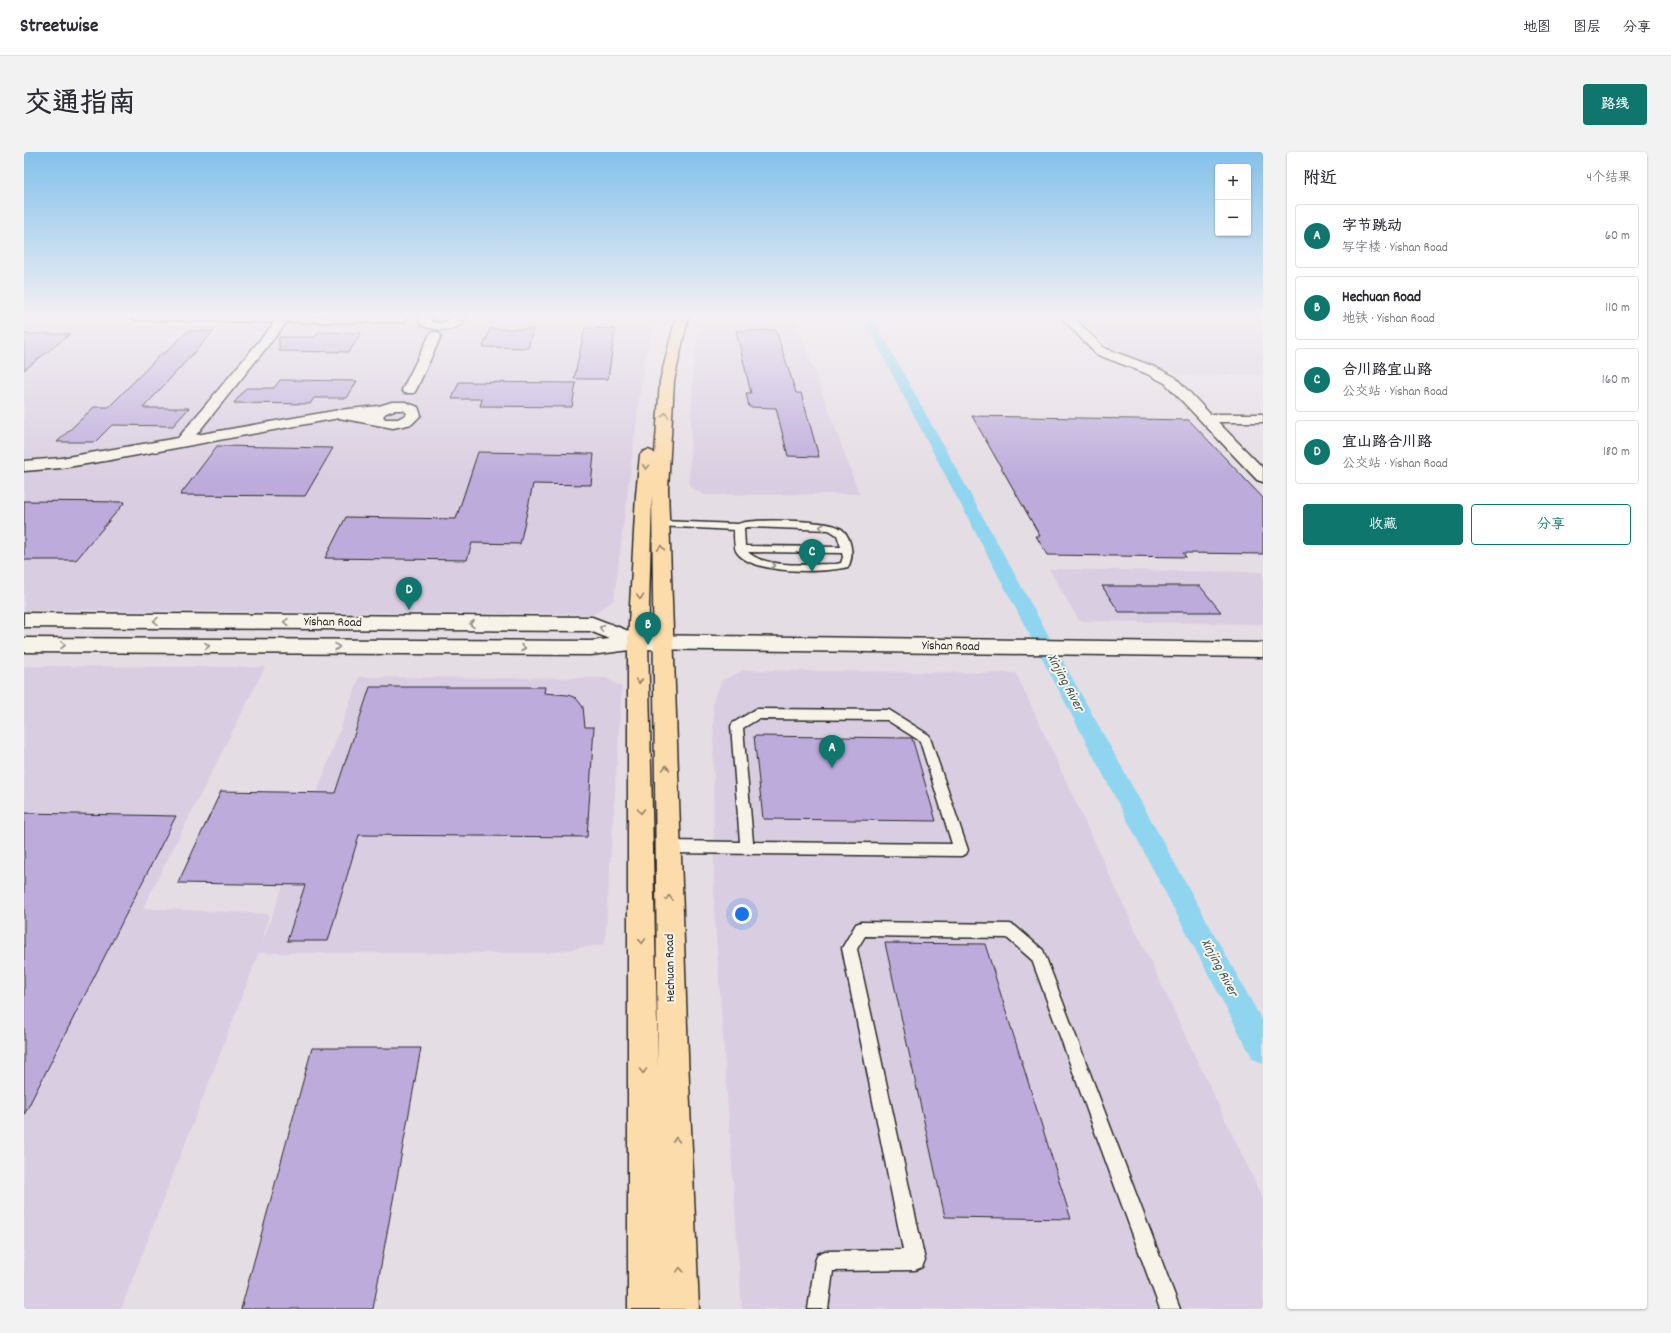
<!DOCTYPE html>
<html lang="zh">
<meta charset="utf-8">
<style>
:root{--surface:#fff;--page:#f2f2f3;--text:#2b2b33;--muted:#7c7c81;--line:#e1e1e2;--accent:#0f766e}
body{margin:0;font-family:Dekko,"LXGW WenKai TC",sans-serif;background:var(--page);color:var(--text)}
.controls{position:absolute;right:12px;top:12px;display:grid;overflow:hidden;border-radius:4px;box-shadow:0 1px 3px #0004}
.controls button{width:36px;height:36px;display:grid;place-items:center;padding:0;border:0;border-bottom:1px solid var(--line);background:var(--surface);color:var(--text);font:20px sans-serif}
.you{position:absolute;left:718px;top:762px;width:14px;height:14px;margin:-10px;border:3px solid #fff;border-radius:50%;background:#1a73e8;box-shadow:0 0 0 6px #1a73e833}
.badge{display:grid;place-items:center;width:26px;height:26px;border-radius:50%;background:var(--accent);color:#fff;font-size:13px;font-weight:700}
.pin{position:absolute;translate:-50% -33px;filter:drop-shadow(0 1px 2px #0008)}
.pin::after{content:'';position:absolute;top:21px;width:14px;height:12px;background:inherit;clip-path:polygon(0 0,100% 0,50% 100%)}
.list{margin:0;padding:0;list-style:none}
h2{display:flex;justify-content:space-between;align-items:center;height:52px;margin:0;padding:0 16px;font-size:17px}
h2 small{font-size:13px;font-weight:400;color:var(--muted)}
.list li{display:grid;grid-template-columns:26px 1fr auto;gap:12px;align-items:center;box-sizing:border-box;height:64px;margin:0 8px 8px;padding:0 8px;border:1px solid var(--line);border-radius:4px}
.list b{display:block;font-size:15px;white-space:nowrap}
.list p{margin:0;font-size:13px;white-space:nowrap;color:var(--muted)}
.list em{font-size:13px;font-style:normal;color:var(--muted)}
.actions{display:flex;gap:8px;padding:12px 16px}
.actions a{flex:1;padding:9px 0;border:1px solid var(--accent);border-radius:4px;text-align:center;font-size:14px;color:var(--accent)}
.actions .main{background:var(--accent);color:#fff}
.map{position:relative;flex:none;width:1239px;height:1157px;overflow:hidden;border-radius:4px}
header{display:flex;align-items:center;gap:24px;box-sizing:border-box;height:56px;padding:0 20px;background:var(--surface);border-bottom:1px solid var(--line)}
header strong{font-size:19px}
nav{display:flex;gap:22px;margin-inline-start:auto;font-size:14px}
.intro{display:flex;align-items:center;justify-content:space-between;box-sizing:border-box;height:96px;padding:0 24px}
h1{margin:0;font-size:28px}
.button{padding:10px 18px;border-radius:4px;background:var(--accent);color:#fff;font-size:14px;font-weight:700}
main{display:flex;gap:24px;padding:0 24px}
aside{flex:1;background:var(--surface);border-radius:4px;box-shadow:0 1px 3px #0004}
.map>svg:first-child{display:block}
</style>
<header>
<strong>Streetwise</strong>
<nav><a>地图</a><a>图层</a><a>分享</a></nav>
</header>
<div class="intro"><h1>交通指南</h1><a class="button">路线</a></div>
<main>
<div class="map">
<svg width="1239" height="1157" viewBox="0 0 1239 1157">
<rect width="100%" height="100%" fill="#e5dde4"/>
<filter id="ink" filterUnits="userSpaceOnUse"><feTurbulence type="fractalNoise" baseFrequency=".025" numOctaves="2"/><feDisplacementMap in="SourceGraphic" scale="8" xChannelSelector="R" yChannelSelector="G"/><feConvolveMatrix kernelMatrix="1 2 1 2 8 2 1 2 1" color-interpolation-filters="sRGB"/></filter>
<g filter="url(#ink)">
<path fill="#d9cee1" d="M 0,165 L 631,165 L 620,211 L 590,448 L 570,462 L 0,458 Z
M 677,165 L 771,165 L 835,342 L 680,343 L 665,334 L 669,220 L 673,185 Z
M 1054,165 L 1239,165 L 1239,224 L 1237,223 L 1158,223 L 1089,199 Z
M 1025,417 L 1239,420 L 1239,472 L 1055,469 Z
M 0,514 L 241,515 L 119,756 L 245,762 L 237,794 L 335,525 L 582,526 L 598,535 L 581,792 L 523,801 L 235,801 L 97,1157 L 0,1157 Z
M 720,518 L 992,521 L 1102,758 L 1239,1047 L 1239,1157 L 718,1157 L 690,757 L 689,549 L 698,528 Z"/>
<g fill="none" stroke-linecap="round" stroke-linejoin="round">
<path fill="#8fd5f0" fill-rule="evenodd" d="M 838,165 L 848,165 L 1239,870 L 1239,911 L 1229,907 Z"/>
</g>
<path fill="#bcabdb" stroke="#2b2b2b" d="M 561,176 L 591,177 L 584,227 L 550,227 Z
M 466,177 L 509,177 L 504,196 L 459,195 Z
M 752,178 L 772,241 L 777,241 L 795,305 L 764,304 L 752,256 L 725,255 L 722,241 L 727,241 L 712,179 Z
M 164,179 L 190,179 L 119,256 L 165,256 L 149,274 L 88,273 L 71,290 L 33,290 L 70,255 L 85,255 L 138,201 L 141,201 Z
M 295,180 L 337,181 L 325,200 L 255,199 L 255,185 L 291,185 Z
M 0,182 L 46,182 L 0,218 Z
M 256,228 L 333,229 L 323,246 L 290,246 L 286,252 L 210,251 L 222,236 L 250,236 Z
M 435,230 L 552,231 L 548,255 L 456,254 L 458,247 L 428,247 Z
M 948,264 L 1165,268 L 1239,346 L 1239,402 L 1159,401 L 1162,405 L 1023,403 L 1012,384 L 1016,384 Z
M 193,294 L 309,296 L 281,344 L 156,343 Z
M 454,300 L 570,302 L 567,333 L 509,332 L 496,392 L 448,391 L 443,408 L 301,406 L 322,365 L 432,367 Z
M 0,349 L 101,350 L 52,408 L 0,408 Z
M 1078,434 L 1176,434 L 1197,460 L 1095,460 Z
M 346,535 L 521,535 L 520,541 L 544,543 L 552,546 L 559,555 L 561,575 L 570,575 L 563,685 L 335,683 L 304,789 L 263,789 L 281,733 L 154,731 L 197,639 L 311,641 Z
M 730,584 L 888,586 L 912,669 L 739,667 Z
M 0,661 L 152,664 L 0,963 Z
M 861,791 L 961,792 L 1047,1067 L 921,1065 Z
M 288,896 L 397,896 L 349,1157 L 217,1157 Z"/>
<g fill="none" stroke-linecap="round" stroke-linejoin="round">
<defs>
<path id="lane" d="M 637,369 L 714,372 C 727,366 800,368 814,375 C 827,380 831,404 824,415 C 801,421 726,423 712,399 C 710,394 710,384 710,378 L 634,374 L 632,372 L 634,370 ZM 723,375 L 805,378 L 813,383 L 817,395 L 721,394 L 720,376 ZM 724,400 L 818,401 L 819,405 L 817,411 L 812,412 C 789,412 741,417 724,400 Z
M 732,557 L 865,558 L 905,583 L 944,698 L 942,702 L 937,704 L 644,701 L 639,699 L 637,695 L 639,691 L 644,689 L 716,690 L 707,574 L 709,571 ZM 734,567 L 863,568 L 896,589 L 928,692 L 729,690 L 719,576 Z
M 837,770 L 986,772 L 991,774 L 1019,798 L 1156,1157 L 1136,1157 L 1008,808 L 983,786 L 841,784 L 833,797 L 901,1108 L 898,1115 L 891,1118 L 809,1119 L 804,1157 L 784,1157 L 791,1109 L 794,1102 L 801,1099 L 879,1098 L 818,796 L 832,772 Z"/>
<path id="street" d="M 107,165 L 382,165 L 383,167 L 381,169 L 377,170 L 263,170 L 172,283 L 315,258 L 355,254 L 368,250 L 381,250 L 394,255 L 397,263 L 388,272 L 369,276 L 315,266 L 81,309 L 37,316 L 0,319 L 0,309 L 37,306 L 154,286 L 251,170 L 112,168 ZM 370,258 L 379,258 L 382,260 L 383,262 L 374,267 L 361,267 L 359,264 L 362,261 Z
M 397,165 L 409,165 L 407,169 C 419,174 422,168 431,165 C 433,165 438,165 441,165 C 437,182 409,179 398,173 L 395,169 Z
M 1037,165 L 1049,165 L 1080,196 L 1131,215 L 1151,225 L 1186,262 L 1239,262 L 1239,270 L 1194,270 L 1239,316 L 1239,330 L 1233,328 L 1141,231 L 1121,221 L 1072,202 Z
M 411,180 L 415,181 L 417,184 L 392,238 L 390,241 L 380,241 L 378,238 L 405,184 L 407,181 Z"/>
<path id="secondary" d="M 0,461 L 568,465 L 615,483 L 1239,491 L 1239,505 L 614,497 L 567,503 L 0,500 L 0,486 L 567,489 L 586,487 L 566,479 L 0,475 Z"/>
<path id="primary" d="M 652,165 L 664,165 L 650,229 L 644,337 L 665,931 L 675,1157 L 604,1157 L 604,490 L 612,343 L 616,303 L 619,300 L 624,298 L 629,300 L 631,302 L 636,229 ZM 628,342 L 634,916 L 624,490 Z"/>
</defs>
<use href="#lane" stroke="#2b2b2b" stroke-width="3"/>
<use href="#street" stroke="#2b2b2b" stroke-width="3"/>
<use href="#secondary" stroke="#2b2b2b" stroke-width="3"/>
<use href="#primary" stroke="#2b2b2b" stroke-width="3"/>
<use href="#lane" fill="#f7f3e8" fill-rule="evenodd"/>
<use href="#street" fill="#f7f3e8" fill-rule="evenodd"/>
<use href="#secondary" fill="#f7f3e8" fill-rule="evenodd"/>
<use href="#primary" fill="#fddcac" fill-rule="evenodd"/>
</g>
<defs><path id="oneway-chevron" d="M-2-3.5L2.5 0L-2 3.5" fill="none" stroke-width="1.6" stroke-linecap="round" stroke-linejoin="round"/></defs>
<g stroke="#94846c">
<use href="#oneway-chevron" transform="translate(641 263) rotate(-86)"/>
<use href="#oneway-chevron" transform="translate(622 315) rotate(95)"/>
<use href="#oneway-chevron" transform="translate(637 396) rotate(-91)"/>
<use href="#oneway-chevron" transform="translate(616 445) rotate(92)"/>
<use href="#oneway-chevron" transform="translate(615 529) rotate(89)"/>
<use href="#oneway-chevron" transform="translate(642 616) rotate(-91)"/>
<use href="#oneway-chevron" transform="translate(617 659) rotate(89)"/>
<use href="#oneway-chevron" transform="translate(645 746) rotate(-91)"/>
<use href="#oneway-chevron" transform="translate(618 789) rotate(89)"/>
<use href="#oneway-chevron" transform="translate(619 919) rotate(89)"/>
<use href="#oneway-chevron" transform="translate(652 988) rotate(-92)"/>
<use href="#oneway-chevron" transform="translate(656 1118) rotate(-92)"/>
</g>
<g stroke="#918f8a">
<use href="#oneway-chevron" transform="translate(798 375) rotate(-173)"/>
<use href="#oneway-chevron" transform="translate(749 413) rotate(1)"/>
<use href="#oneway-chevron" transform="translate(132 469) rotate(-179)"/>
<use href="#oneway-chevron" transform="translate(262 470) rotate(-179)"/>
<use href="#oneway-chevron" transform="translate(448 472) rotate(-180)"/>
<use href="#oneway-chevron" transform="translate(578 476) rotate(-159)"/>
<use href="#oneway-chevron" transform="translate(39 493)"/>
<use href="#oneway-chevron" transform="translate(183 494)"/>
<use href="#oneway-chevron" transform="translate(313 495)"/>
<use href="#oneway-chevron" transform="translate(499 496)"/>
</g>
</g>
<linearGradient id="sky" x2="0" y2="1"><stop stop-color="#84c1eb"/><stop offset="0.5" stop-color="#f3f0f3"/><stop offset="1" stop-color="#f3f0f3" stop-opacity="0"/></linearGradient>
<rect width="1239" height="327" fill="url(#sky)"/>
<g text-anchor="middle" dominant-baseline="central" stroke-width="4" stroke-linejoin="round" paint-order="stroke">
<g font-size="13" fill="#2b2b2b" stroke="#f7f3e8">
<text transform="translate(309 471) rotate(1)">Yishan Road</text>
<text transform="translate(927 495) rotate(1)">Yishan Road</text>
<text transform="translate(647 816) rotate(-91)">Hechuan Road</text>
</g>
<g font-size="14" font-style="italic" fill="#44565c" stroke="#f7f3e8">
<text transform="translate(1041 531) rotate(62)">Xinjing River</text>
<text transform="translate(1195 816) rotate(62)">Xinjing River</text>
</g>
</g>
</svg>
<div class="controls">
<button>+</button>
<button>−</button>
</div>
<div class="you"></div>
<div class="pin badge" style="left:808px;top:616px">A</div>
<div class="pin badge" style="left:624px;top:493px">B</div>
<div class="pin badge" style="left:788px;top:420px">C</div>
<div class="pin badge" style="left:385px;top:458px">D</div>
</div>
<aside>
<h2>附近<small>4个结果</small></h2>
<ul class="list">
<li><span class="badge">A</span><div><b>字节跳动</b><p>写字楼 · Yishan Road</p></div><em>60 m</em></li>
<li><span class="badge">B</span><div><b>Hechuan Road</b><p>地铁 · Yishan Road</p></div><em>110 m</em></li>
<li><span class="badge">C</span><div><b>合川路宜山路</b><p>公交站 · Yishan Road</p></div><em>160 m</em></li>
<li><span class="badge">D</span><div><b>宜山路合川路</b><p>公交站 · Yishan Road</p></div><em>180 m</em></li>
</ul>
<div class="actions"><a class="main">收藏</a><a>分享</a></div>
</aside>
</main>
